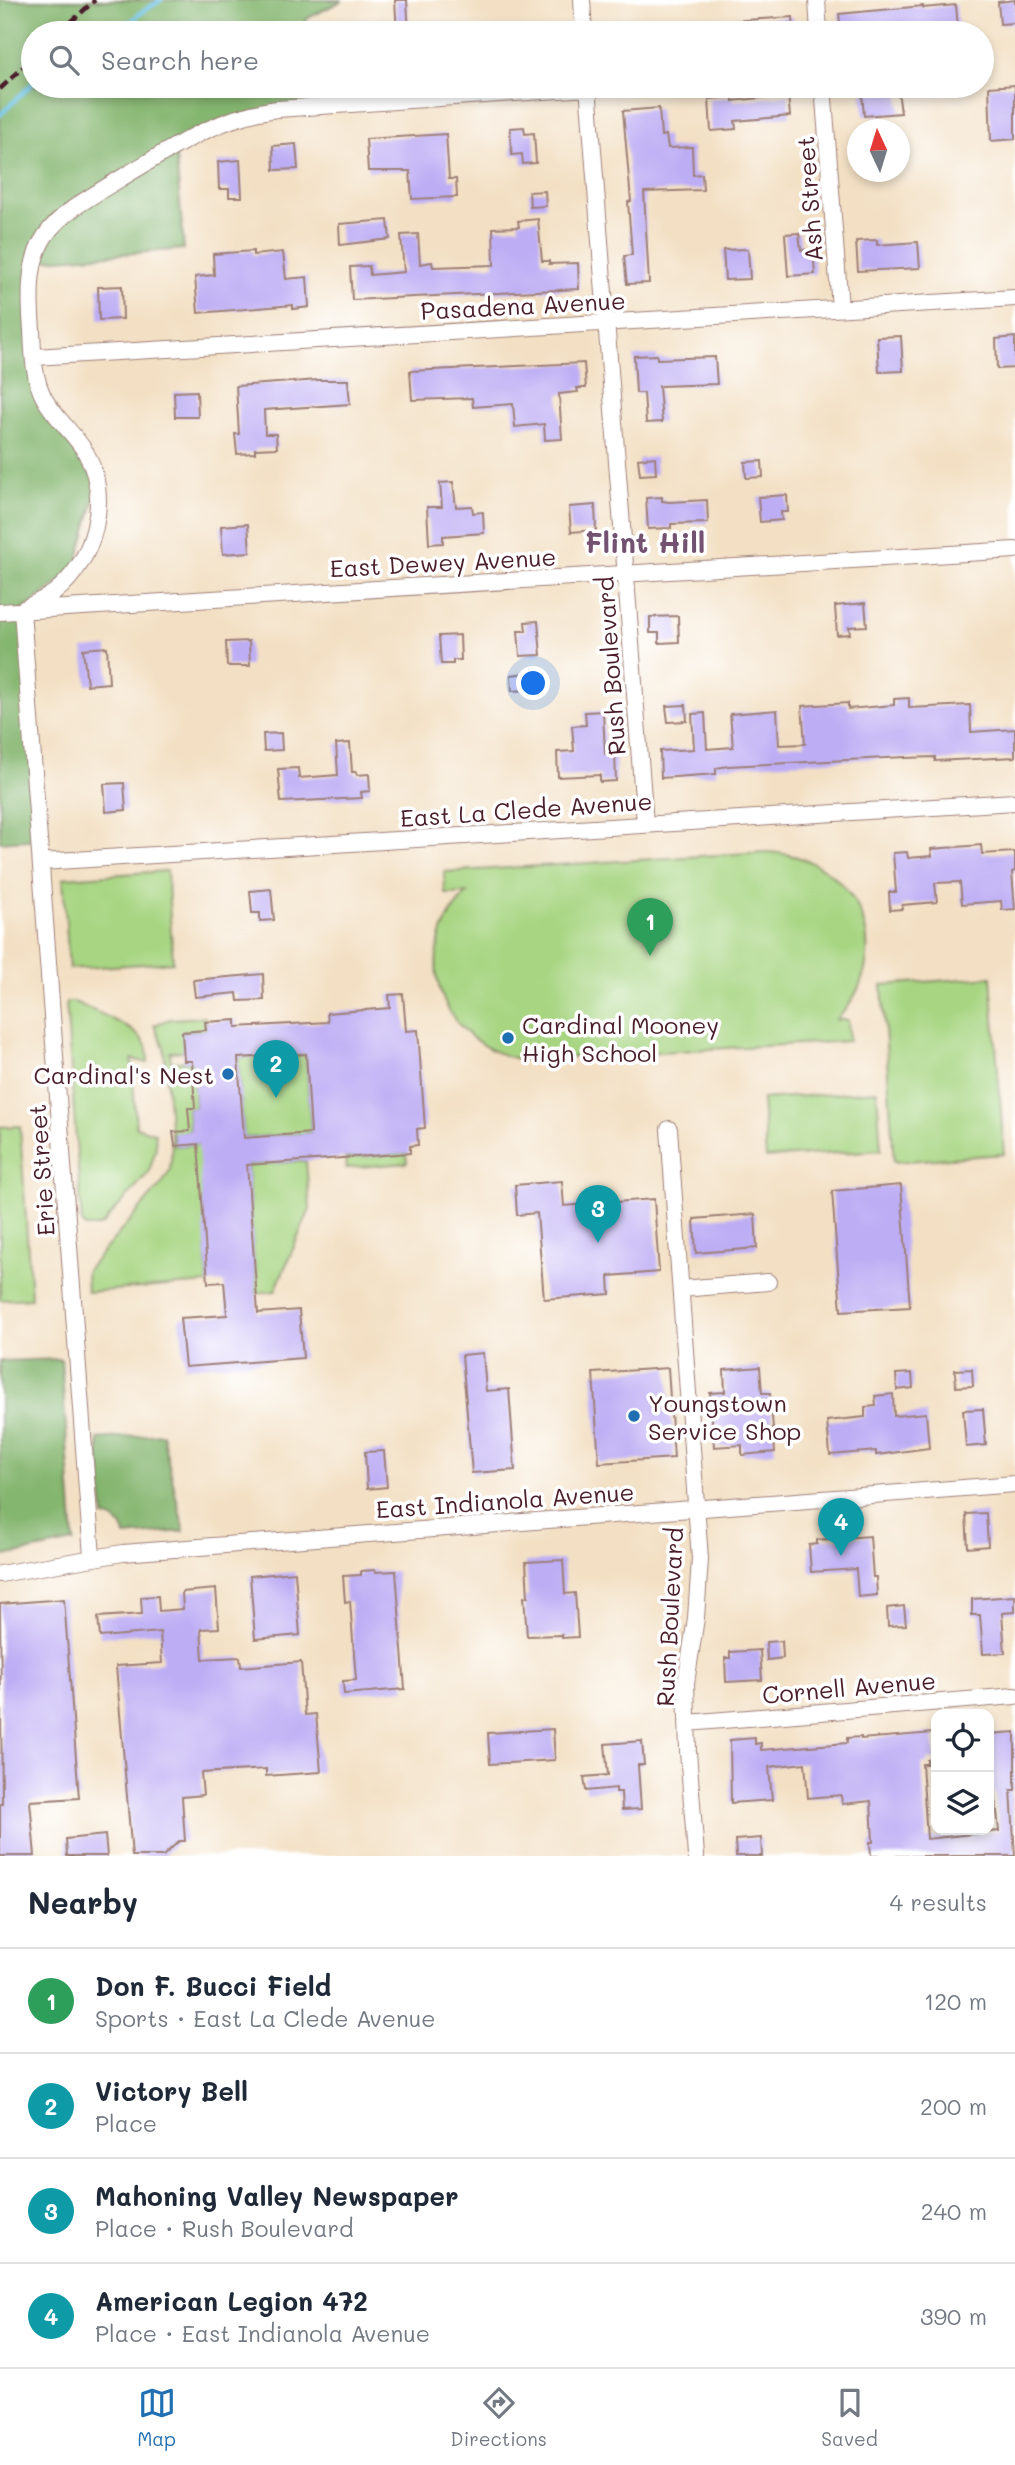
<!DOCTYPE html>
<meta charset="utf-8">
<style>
:root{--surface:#fff;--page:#f2f2f3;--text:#1f2937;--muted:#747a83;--line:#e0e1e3;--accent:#1f6fb2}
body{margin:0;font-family:Mali,sans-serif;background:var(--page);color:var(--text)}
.controls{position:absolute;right:21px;bottom:21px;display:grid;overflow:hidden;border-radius:14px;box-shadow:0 4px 10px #0003}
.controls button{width:63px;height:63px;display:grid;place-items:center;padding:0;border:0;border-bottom:2px solid var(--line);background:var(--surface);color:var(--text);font:35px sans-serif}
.compass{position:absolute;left:847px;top:119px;width:63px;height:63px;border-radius:50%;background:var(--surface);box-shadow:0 4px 10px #0003;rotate:356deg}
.you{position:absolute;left:534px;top:684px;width:24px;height:24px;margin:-18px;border:5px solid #fff;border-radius:50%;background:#1a73e8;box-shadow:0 0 0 10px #1a73e833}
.badge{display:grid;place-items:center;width:46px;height:46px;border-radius:50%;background:var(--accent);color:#fff;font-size:23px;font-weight:700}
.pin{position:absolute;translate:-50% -58px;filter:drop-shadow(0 2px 4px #0008)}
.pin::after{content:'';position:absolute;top:37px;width:24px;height:21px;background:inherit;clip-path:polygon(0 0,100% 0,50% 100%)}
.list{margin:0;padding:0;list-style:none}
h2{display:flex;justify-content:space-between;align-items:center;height:91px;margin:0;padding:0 28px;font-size:30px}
h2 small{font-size:23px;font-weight:400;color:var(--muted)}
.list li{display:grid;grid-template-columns:46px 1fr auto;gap:21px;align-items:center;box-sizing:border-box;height:105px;padding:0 28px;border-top:2px solid var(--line)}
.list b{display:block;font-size:26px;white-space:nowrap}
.list p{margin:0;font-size:23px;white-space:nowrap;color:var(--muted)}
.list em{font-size:23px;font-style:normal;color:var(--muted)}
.icon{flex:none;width:38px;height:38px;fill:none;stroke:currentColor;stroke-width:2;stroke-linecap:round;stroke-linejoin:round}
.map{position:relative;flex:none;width:1015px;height:1856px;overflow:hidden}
.search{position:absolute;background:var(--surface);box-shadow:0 4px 10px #0003;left:21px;right:21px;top:21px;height:77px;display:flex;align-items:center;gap:18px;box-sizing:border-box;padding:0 24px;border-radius:38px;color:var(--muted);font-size:26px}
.sheet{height:511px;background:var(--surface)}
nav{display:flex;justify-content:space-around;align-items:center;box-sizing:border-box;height:98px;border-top:2px solid var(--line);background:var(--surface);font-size:19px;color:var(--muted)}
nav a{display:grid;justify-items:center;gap:4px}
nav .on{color:var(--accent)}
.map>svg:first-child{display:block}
</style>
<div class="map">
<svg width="1015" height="1856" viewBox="0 0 1015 1856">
<rect width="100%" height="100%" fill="#fff"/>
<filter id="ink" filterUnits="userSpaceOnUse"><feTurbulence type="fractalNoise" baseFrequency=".0143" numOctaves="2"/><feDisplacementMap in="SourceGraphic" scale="14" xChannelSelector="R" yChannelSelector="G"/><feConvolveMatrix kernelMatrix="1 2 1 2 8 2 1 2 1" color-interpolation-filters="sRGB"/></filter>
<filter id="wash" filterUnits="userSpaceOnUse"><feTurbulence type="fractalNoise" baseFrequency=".00686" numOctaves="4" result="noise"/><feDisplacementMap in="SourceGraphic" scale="28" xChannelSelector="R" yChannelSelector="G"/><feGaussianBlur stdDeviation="1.57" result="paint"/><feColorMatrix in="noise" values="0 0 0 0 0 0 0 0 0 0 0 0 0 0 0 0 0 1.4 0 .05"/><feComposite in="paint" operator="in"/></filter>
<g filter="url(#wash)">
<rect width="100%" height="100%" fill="#f3e0c4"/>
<path fill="#a7d582" stroke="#787a56" stroke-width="2" d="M 765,852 C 857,854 902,953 836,1020 L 848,1020 L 849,1041 L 523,1060 C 440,1045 407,954 467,893 L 445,894 L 444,872 Z
M 167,871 L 173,962 L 69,969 L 63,878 Z
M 991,977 L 1004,1154 L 894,1162 L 882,985 Z
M 66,1002 L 74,1002 C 93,1011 139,1027 146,1046 C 148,1051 148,1058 148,1063 L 132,1059 L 136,1127 L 155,1133 L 156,1148 L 149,1172 L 102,1225 L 96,1227 L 85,1227 L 82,1223 Z
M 205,1017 L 206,1030 L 183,1032 L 184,1051 L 170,1052 L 171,1062 L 192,1061 L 195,1108 L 188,1108 L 190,1131 L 173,1133 L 175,1146 L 202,1144 L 208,1283 L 87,1292 L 86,1271 L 162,1184 L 170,1170 L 172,1150 L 164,1047 L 154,1025 L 170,1019 Z
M 306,1054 L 311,1133 L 244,1138 L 238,1058 Z
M 877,1091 L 881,1150 L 766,1158 L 762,1099 Z
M 20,1126 L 31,1298 L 0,1300 L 0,1127 Z
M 406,1153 L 407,1163 L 346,1168 L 345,1158 Z
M 306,1161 L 310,1209 L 275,1291 L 256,1293 L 247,1165 Z"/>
<path fill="#85b670" stroke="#686a4e" stroke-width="2" d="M 0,0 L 343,0 L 306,19 L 307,33 L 33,33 L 33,86 L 310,86 L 312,107 L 277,109 L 175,146 L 184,249 L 33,261 L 36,378 L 98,487 L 75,570 L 23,610 L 39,839 L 0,842 Z
M 61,1359 L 74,1542 L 0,1557 L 0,1361 Z
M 162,1434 L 184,1531 L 125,1536 C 124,1526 114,1517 104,1517 L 98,1439 Z"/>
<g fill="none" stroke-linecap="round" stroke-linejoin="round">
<path stroke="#6ac2e8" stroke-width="4.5" d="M 120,33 L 139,14 L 161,0
M 0,115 L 33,83"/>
</g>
<g id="blocks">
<path fill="#bdadf4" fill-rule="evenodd" d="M 395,0 L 407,0 L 409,33 L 397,33 Z
M 1015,0 L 1015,23 L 1000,24 L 998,2 Z
M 956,5 L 958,28 L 937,30 L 937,25 L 893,29 L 893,33 L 841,33 L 839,14 L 923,6 L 923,8 Z
M 793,17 L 794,33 L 732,33 L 731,21 Z
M 1015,85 L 1015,139 L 991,141 L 989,87 Z
M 898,90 L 901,113 L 864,116 L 862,93 Z
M 788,95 L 790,116 L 735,121 L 736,129 L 711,131 L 709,99 L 733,97 L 733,101 Z
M 659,108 L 661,136 L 666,135 L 668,148 L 692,147 L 693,175 L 702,174 L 703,190 L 644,192 L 649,283 L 627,284 L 624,256 L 632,255 L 628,202 L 631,201 L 623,111 Z
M 524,127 L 525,134 L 534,133 L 536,163 L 523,164 L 522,154 L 512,155 L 510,128 Z
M 446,134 L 449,179 L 456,179 L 457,197 L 412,199 L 410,171 L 368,171 L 366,139 Z
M 296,144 L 298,169 L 274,170 L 273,146 Z
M 240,160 L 242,197 L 229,197 L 229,189 L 219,189 L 218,162 Z
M 545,191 L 546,206 L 530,207 L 529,192 Z
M 538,219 L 542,261 L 549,261 L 549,264 L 578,263 L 579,289 L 352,300 L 350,267 L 369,266 L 370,275 L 404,272 L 401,235 L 418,234 L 420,264 L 432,262 L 433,267 L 494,265 L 493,228 L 519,227 L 518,221 Z
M 388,220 L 390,239 L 340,245 L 339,224 Z
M 799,233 L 801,250 L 813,249 L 815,274 L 788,276 L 785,234 Z
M 877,240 L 877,245 L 918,242 L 920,268 L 858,271 L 856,241 Z
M 748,249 L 750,279 L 725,280 L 723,250 Z
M 253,251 L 253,255 L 283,252 L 286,279 L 307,277 L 309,307 L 293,309 L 293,305 L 198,313 L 195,277 L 214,275 L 213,254 Z
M 122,286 L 123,319 L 99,320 L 98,287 Z
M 901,336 L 903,371 L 879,372 L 877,337 Z
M 1015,337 L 1015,368 L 997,369 L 996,339 Z
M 657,355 L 657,359 L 715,357 L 717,384 L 659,386 L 662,422 L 646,423 L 644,393 L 636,393 L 634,356 Z
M 584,363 L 586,388 L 577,388 L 578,392 L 559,394 L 562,439 L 545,440 L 544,424 L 515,427 L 513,404 L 473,407 L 472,398 L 412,400 L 410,371 Z
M 319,380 L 348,380 L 350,404 L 264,410 L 265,434 L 276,434 L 277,448 L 255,449 L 255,453 L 237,454 L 235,434 L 239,434 L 236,386 Z
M 197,391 L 198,417 L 175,417 L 174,392 Z
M 655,457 L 656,474 L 640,475 L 638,459 Z
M 762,461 L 763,477 L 746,478 L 745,462 Z
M 453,482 L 456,507 L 472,506 L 473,513 L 483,512 L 484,533 L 443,536 L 443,543 L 429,544 L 427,507 L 442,507 L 440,483 Z
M 787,495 L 788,512 L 781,512 L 782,520 L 760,522 L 758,497 Z
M 662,497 L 662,501 L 670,502 L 707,500 L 708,523 L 671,524 L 671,528 L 648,529 L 646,498 Z
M 595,505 L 596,530 L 571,532 L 569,507 Z
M 248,524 L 250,552 L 223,554 L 221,526 Z
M 865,603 L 867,626 L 849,627 L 850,634 L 837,635 L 835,606 Z
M 678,616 L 679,642 L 659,643 L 659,633 L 650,633 L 650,617 Z
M 538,621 L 541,655 L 520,656 L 518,631 L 526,631 L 525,622 Z
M 460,635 L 461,660 L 453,660 L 453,664 L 441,664 L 439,636 Z
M 249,641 L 250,666 L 227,666 L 226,642 Z
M 107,647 L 109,683 L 87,685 L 83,649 Z
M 527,673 L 527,690 L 512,691 L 511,675 Z
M 909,698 L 909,708 L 970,705 L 971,732 L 1015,729 L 1015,757 L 935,761 L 935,757 L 905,758 L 905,757 L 728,766 L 716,768 L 716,774 L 661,778 L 660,751 L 694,749 L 692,714 L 705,713 L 707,749 L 733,747 L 730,714 L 777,710 L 779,745 L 805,744 L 802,706 L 848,703 L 848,709 L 894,705 L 894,699 Z
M 686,705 L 687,721 L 668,722 L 666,706 Z
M 603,711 L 605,754 L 615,753 L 616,781 L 600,782 L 600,775 L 558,777 L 557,752 L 574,751 L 572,726 L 586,725 L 585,712 Z
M 281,733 L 282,750 L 264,751 L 263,734 Z
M 350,743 L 352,772 L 356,772 L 357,775 L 369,774 L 370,791 L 361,792 L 362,798 L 281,802 L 278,769 L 298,768 L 299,778 L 338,775 L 336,744 Z
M 124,783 L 126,810 L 106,812 L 104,784 Z
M 981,845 L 982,854 L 1015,852 L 1015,871 L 1012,872 L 1015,909 L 1002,910 L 1001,901 L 962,904 L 960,882 L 935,883 L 937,902 L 902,905 L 903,909 L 890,910 L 889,892 L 896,892 L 893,853 L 907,852 L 908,858 L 932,856 L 931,849 Z
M 271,889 L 274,920 L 260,921 L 260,913 L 252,913 L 250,891 Z
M 263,974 L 264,1000 L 238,1001 L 237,993 L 195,997 L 193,980 Z
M 403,994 L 406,1031 L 418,1030 L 425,1128 L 417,1129 L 418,1145 L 410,1146 L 410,1153 L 247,1165 L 258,1313 L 299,1310 L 303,1358 L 185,1367 L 180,1318 L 227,1315 L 224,1282 L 208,1283 L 198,1144 L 175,1146 L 173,1132 L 190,1131 L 188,1108 L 195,1108 L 192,1061 L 184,1061 L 182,1032 L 206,1030 L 205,1022 L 236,1020 L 236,1027 L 328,1022 L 327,1013 L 390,1008 L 389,995 ZM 306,1054 L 311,1133 L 244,1138 L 238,1058 Z
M 562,1181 L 564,1206 L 654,1199 L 659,1272 L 609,1276 L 610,1294 L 544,1299 L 537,1213 L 517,1215 L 515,1185 Z
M 901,1185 L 910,1307 L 841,1311 L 832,1191 Z
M 755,1214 L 757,1248 L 696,1253 L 694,1219 Z
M 483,1353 L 486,1391 L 509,1389 L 515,1470 L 472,1473 L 462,1355 Z
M 760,1367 L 762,1393 L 770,1393 L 775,1452 L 742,1455 L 742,1445 L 714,1447 L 710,1393 L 725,1392 L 724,1370 Z
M 668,1368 L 674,1458 L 599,1463 L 593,1373 Z
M 972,1369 L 973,1386 L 956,1387 L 955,1370 Z
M 912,1373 L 913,1388 L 897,1390 L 896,1374 Z
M 893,1394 L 894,1416 L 926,1413 L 929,1448 L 876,1455 L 876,1451 L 830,1455 L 827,1421 L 865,1417 L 865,1407 L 876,1406 L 875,1396 Z
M 983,1409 L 986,1445 L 966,1447 L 963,1410 Z
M 384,1451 L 387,1487 L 367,1489 L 365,1452 Z
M 986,1513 L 988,1546 L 968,1548 L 966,1514 Z
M 870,1536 L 873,1577 L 876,1577 L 877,1595 L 858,1597 L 856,1569 L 811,1572 L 809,1545 L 817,1544 L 817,1540 Z
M 563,1560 L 565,1594 L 575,1593 L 578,1637 L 562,1638 L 562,1635 L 527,1636 L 524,1597 L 528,1597 L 526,1562 Z
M 375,1570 L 376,1572 L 396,1571 L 405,1689 L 344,1694 L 343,1681 L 356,1680 L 350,1601 L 345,1602 L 343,1576 L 361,1575 L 361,1571 Z
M 295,1572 L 300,1635 L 255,1639 L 250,1576 Z
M 216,1589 L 219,1628 L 201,1629 L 203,1659 L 240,1657 L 241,1667 L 301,1662 L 305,1715 L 316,1714 L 321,1772 L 266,1776 L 266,1769 L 201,1773 L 203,1795 L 182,1797 L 185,1841 L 179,1841 L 163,1856 L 132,1856 L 116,1666 L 162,1663 L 160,1632 L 100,1637 L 98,1617 L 142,1614 L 141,1597 L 158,1596 L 159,1611 L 183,1609 L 182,1592 Z
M 1015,1596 L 1015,1612 L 1002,1613 L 1005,1653 L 983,1654 L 980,1615 L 972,1615 L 972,1599 Z
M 64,1599 L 79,1798 L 30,1801 L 35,1856 L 0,1856 L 0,1804 L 2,1804 L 0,1604 Z
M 904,1606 L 906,1625 L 888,1626 L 887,1608 Z
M 782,1641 L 783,1658 L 767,1660 L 766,1642 Z
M 760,1650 L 762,1680 L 726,1682 L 725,1658 L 730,1658 L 730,1652 Z
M 553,1729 L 555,1760 L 490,1764 L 488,1733 Z
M 1015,1732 L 1015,1790 L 1011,1790 L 1015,1856 L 871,1856 L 870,1842 L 873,1842 L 871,1801 L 842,1804 L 841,1795 L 808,1798 L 805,1763 L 769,1767 L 772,1800 L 731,1803 L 730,1740 L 755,1738 L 755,1744 L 761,1743 L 761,1750 L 847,1743 L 847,1738 L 861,1737 L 861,1739 L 933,1733 L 935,1759 L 927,1760 L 927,1764 L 922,1764 L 927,1839 L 999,1831 L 995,1792 L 989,1792 L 989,1734 Z
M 642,1741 L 644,1765 L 638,1765 L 641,1809 L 622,1810 L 621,1792 L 616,1792 L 616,1788 L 586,1791 L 584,1777 L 608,1775 L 605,1744 Z
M 105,1835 L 107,1856 L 67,1856 L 66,1839 Z
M 761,1838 L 762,1856 L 736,1856 L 735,1840 Z"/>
</g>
</g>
<g filter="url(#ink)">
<use href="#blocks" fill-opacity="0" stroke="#9e8078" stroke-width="2"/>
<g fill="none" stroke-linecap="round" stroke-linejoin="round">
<defs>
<path id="minor" d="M 582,0 L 584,33
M 817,0 L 819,33
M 588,86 L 645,824
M 823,86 L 840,308
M 34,357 L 1015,298
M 0,612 L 1015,550
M 41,862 L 1015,802
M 669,1129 L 700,1559 L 696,1618 L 686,1683 L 688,1751 L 696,1856
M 681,1289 L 768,1282
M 92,1557 L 22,610 C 33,604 45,599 55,592 C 95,560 111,498 86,453 C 74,433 55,418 44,398 C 33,377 33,353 32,330 C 24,235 46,223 123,177 C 172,148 219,116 277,109 L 588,88
M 0,1574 L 123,1553 L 1015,1484
M 687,1723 L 1015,1696"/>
</defs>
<use href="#minor" stroke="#9e8078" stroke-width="18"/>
<use href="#minor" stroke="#fff" stroke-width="16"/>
<path stroke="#4a1f2b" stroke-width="4.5" stroke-dasharray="10 5" stroke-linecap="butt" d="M 59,33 L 95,0
M 0,89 L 33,58"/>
</g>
</g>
<g fill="#1f6fb2" stroke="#fff" stroke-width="2.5">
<circle cx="508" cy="1038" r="7"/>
<circle cx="228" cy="1074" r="7"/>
<circle cx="634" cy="1416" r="7"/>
</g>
<g text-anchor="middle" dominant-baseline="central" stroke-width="7" stroke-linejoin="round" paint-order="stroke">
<g font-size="24" fill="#4a1f2b" stroke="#fff">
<text transform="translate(809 199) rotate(-94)">Ash Street</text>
<text transform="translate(523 305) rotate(-3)">Pasadena Avenue</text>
<text transform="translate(443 562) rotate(-3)">East Dewey Avenue</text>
<text transform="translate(610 666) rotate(-94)">Rush Boulevard</text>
<text transform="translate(526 809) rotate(-4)">East La Clede Avenue</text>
<text transform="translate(41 1170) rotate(-94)">Erie Street</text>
<text transform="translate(505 1500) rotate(-4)">East Indianola Avenue</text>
<text transform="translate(669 1617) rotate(-87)">Rush Boulevard</text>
<text transform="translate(849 1687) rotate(-5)">Cornell Avenue</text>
</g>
<g font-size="24" fill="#4a1f2b" stroke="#fff" text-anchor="start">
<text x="522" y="1024">Cardinal Mooney<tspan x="522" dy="28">High School</tspan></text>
<text x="214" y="1074" text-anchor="end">Cardinal's Nest</text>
<text x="648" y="1402">Youngstown<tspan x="648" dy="28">Service Shop</tspan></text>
</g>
<g font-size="28" font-weight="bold" fill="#725171" stroke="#fff">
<text x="645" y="542">Flint Hill</text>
</g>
</g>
</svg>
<div class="controls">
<button><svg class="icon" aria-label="locate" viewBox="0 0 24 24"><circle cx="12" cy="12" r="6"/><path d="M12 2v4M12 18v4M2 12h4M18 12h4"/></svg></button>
<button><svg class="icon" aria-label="layers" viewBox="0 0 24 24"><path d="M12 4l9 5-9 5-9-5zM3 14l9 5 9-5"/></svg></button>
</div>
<svg class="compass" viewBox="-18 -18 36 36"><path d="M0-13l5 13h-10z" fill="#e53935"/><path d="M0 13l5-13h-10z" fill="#747a83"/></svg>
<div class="you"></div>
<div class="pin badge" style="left:650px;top:956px;background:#2e9e5b">1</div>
<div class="pin badge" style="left:276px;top:1098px;background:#0f9aa8">2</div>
<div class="pin badge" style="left:598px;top:1243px;background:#0f9aa8">3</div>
<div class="pin badge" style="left:841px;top:1556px;background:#0f9aa8">4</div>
<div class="search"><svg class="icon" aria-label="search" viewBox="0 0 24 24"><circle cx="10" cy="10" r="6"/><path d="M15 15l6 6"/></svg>Search here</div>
</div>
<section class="sheet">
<h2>Nearby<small>4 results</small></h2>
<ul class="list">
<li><span class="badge" style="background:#2e9e5b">1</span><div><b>Don F. Bucci Field</b><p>Sports · East La Clede Avenue</p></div><em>120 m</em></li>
<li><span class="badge" style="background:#0f9aa8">2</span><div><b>Victory Bell</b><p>Place</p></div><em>200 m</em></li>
<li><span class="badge" style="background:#0f9aa8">3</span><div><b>Mahoning Valley Newspaper</b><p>Place · Rush Boulevard</p></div><em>240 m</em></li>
<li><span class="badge" style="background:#0f9aa8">4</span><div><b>American Legion 472</b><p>Place · East Indianola Avenue</p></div><em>390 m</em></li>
</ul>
</section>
<nav>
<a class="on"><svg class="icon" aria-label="map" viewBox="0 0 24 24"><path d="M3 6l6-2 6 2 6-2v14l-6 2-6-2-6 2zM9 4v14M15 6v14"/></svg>Map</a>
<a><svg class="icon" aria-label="directions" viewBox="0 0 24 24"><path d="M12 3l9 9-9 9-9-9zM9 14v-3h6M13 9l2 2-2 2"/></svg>Directions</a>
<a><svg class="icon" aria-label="saved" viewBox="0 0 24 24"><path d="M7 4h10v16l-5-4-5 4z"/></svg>Saved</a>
</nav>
